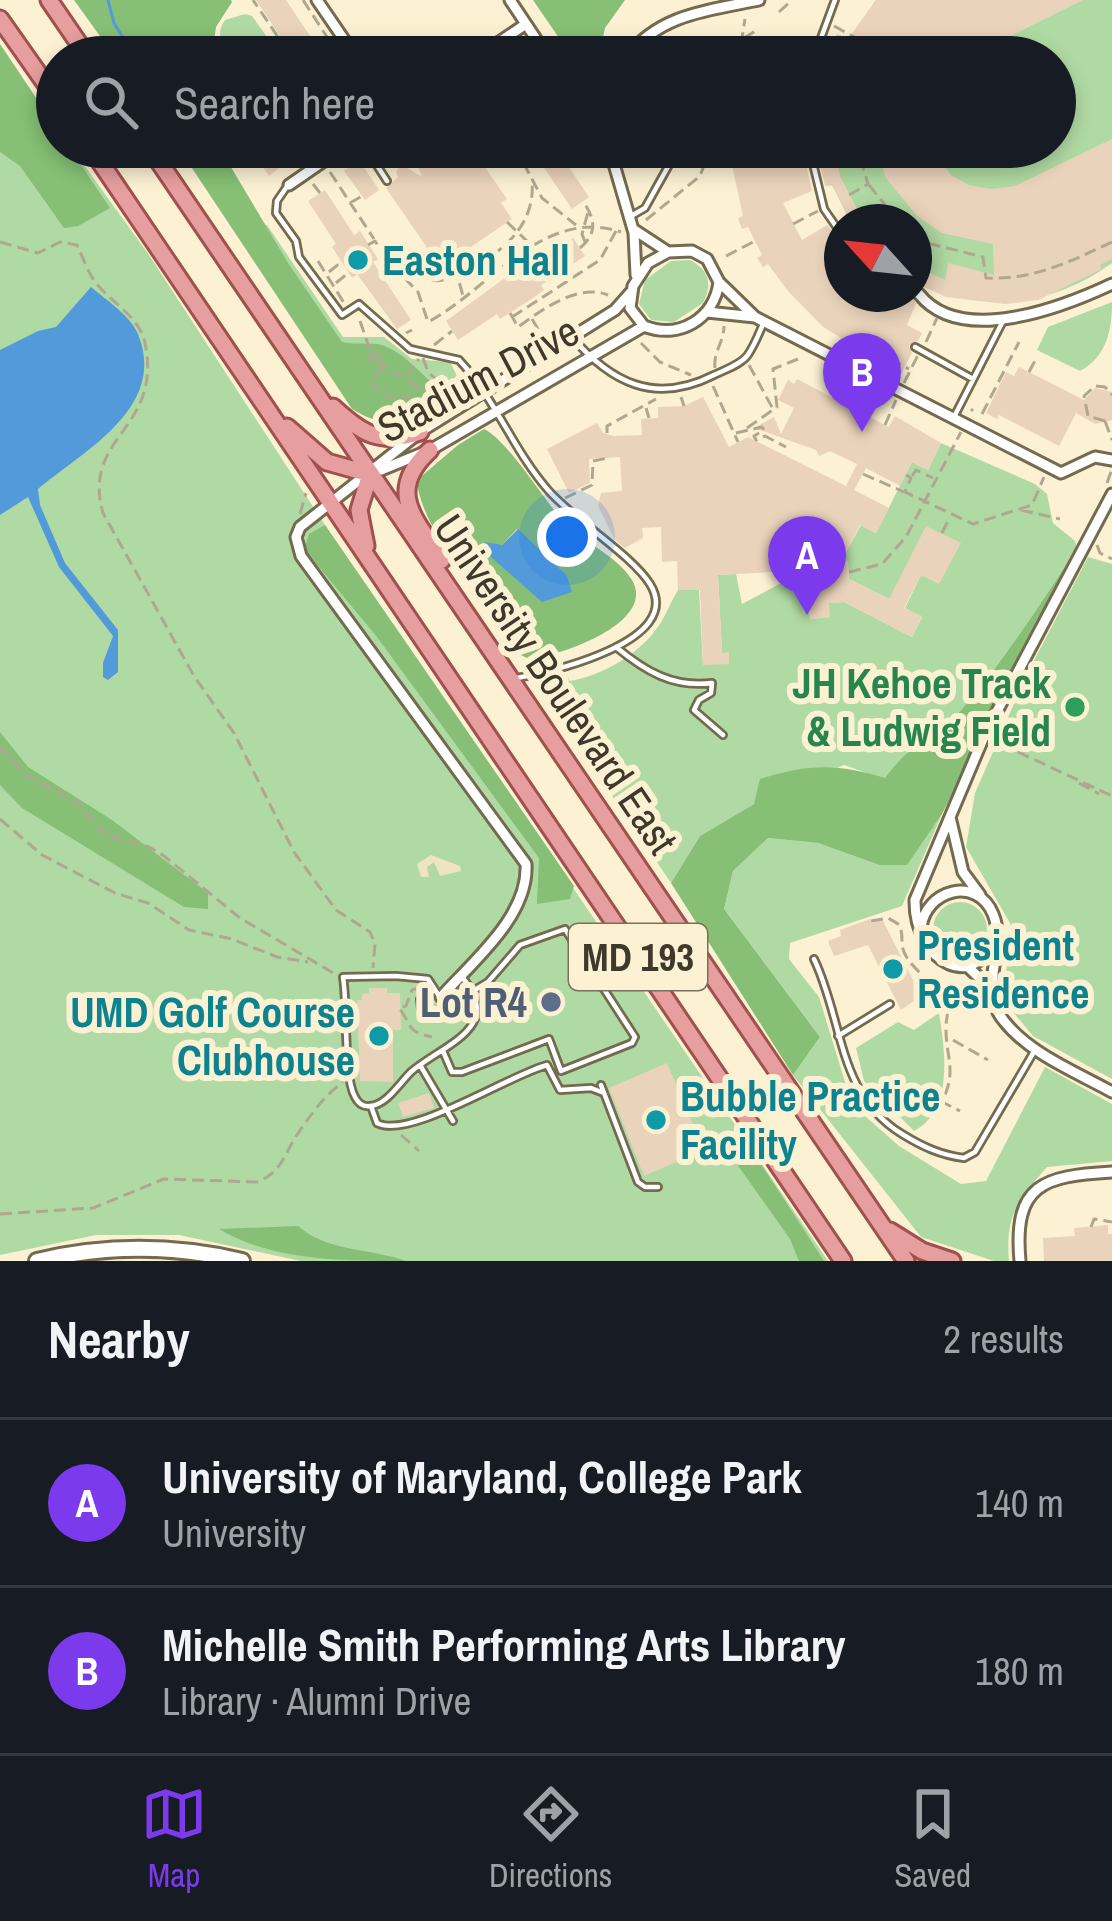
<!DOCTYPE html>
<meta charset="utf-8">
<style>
:root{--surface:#171b24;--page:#20242c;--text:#f1f3f6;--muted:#9ea1a6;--line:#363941;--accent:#7c3aed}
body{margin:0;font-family:"Archivo Narrow",sans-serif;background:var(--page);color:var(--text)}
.compass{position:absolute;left:824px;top:204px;width:108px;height:108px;border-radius:50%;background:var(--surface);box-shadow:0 6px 18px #0003;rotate:297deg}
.you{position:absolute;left:567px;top:537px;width:42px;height:42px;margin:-30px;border:9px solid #fff;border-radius:50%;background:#1a73e8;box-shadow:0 0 0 18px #1a73e833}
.badge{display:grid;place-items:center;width:78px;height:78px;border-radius:50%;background:var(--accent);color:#fff;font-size:39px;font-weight:700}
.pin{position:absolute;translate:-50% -99px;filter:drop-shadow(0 3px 6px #0008)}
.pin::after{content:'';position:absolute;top:63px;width:42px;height:36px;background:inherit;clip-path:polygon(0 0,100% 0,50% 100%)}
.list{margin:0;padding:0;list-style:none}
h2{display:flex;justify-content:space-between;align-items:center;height:156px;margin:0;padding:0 48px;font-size:51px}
h2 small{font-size:39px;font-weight:400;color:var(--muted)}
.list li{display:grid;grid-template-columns:78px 1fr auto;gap:36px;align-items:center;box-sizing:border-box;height:168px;padding:0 48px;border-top:3px solid var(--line)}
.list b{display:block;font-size:45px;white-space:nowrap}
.list p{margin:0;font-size:39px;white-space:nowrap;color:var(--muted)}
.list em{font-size:39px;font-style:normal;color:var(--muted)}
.icon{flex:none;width:66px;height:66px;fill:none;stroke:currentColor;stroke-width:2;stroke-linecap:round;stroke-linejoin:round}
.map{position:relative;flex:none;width:1112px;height:1261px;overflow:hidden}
.search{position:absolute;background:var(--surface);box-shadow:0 6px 18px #0003;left:36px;right:36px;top:36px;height:132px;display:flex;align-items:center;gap:30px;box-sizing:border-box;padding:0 42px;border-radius:66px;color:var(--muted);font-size:45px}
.sheet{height:492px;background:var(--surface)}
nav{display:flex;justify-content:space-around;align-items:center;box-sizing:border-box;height:168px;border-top:3px solid var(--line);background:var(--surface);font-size:33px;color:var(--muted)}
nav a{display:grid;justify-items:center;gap:6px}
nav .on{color:var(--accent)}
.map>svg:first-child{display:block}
</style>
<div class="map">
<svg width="1112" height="1261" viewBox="0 0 1112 1261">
<rect width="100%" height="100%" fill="#fcf1d3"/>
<path fill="#b0daa3" d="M 876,0 L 1112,0 L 1112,263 C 1052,307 982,313 914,283 L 914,222 L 846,222 L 847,215 L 832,185 L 828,186 L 817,147 L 1055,147 L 1055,57 L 827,57 L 837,34 L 849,39 Z
M 245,14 L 252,16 L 267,37 L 235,57 C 223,45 214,36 225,20 Z
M 0,48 L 57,128 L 57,147 L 71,147 L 149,255 L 325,525 L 828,1261 L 301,1261 L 179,1235 L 96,1235 L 0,1255 Z
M 267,225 L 343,337 L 384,337 L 412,359 L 450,362 L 461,384 L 412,414 L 363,406 L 238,228 Z
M 690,260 C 709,270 713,284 703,303 L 674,322 L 651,320 L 639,304 L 645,280 L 671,261 Z
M 1112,302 C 1112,329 1107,357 1080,371 L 1037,350 L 1048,327 Z
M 941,443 L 1035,484 L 1047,494 L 1053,523 L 1075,541 L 1077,549 C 1040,603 1005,662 961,710 C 936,738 910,742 884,779 L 844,765 L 754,804 L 700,836 L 671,883 L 543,694 L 540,683 L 548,676 L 566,674 L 570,681 C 604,675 641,653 660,624 C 667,613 671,601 678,590 L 699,590 L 703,665 L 728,653 L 722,653 L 718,575 L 736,574 L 742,604 L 787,580 L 807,578 L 810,619 L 829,617 L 829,603 L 844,602 L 912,637 L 922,617 L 905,608 L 921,575 L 939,583 L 960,543 L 889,599 L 849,579 L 848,562 L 841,561 L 861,525 L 876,533 L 912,462 L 928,470 Z
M 1088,557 L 1112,564 L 1112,1079 L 1033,1036 L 1004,1001 L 1010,923 L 966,847 L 975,793 L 1027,674 Z
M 942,814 L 902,906 L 790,943 L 789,959 L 819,997 L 845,1082 L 865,1116 L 899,1146 L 961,1184 L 986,1181 L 1045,1067 L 1112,1104 L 1112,1161 L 1047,1167 C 1018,1200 1005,1215 1009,1261 L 994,1261 L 921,1237 L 793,1075 L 820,1037 L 724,909 L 733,871 L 768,838 L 818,843 L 879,865 L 906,865 Z
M933 929a27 27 0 1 1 54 0a27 27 0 1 1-54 0Z
M 939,1013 C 945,1051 954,1110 914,1131 L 864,1081 L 856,1048 L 898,1022 L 914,1030 Z"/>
<path fill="#86bf75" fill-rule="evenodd" d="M 74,0 L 231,0 L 232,2 L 216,27 L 212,57 L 115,57 Z
M 533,0 L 625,0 L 605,28 L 600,51 L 592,57 L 572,57 Z
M 0,44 L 57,129 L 57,147 L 69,147 L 110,208 L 78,226 L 64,228 L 20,166 L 0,152 Z
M 178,147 L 219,147 L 288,263 L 342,342 C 359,346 374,340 389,348 C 413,359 427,385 451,394 C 412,416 394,435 352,409 Z
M 484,429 C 506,439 543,498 562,520 C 581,542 616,554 632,580 C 657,623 560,656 529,659 L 517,653 C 489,612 419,526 417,480 L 458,445 ZM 517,529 L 542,602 L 502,545 Z
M 325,525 L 574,886 L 570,899 L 537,904 L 539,858 L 377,637 L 304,549 L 309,534 Z
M 1077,549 L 942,814 L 907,865 L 879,865 L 818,843 L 768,838 L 733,871 L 724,909 L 820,1037 L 793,1075 L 671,883 L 700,836 L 754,804 L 760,779 C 808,764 837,763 885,778 C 910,742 936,738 961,710 C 1005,661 1040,603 1077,549 Z
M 0,732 L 28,767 L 112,820 L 208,893 L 208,909 L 184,907 L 22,808 L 0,785 Z
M 734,1160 L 759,1161 L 824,1261 L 799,1261 L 790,1239 Z
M 298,1226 C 327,1252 370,1248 406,1261 C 345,1261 272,1261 219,1229 Z"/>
<path fill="#eee4c0" d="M 431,855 L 460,866 L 461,871 L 440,876 L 434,862 L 427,867 L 429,877 L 421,877 L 417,864 Z"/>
<path fill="#539ada" d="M 91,287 C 106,300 130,315 138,334 C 168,408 83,451 38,489 L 40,505 L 65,563 L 118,630 L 118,672 L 108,680 L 103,677 L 103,663 L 113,636 L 59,567 L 28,497 L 0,515 L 0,350 L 38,331 L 56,327 Z
M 518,529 L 567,576 L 572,592 L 542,602 L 484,551 L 485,542 L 502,545 Z"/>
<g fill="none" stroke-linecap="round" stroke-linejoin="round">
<path stroke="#539ada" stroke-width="3" d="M 108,0 L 114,23 L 135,57"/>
</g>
<path fill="#ead3bb" d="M 256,0 L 286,0 L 320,51 L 312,57 L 262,57 L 284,42 Z
M 876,0 L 1083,0 L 968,57 L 891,57 L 894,52 L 872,38 L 863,57 L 827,57 L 837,34 L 848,39 Z
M 736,43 L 785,52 L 785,57 L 734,57 Z
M 1112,139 L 1112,259 L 1100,265 L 1102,269 L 1038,300 L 1005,304 L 946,297 L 922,286 L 914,287 L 914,265 L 945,280 L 948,263 L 994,275 L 993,244 L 942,233 L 917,216 L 886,178 L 876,147 L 930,147 L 951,175 L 969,185 L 992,189 L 1015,186 Z
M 250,147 L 281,147 L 289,160 L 269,176 Z
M 433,147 L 471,147 L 507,199 L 501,203 L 512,219 L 446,264 L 436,248 L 430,252 L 386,188 L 398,177 L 396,172 L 401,164 L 422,177 L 414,155 L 427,153 Z
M 530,147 L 571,147 L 560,154 L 589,197 L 572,209 Z
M 728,147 L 802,147 L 812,191 L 783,203 L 802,240 L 827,225 L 842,242 L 842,294 L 910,294 L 916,303 L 907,325 L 922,333 L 918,341 L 909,345 L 912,353 L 901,374 L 823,327 L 788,291 L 768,264 L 763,267 L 757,258 L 762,255 L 748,227 L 742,229 L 738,218 L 743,216 Z
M 816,147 L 834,147 L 840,176 L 864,222 L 841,221 L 848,216 L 832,184 L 825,186 Z
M 359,160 L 379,190 L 365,200 L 344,171 Z
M 325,190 L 354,235 L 360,231 L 378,259 L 373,262 L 411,320 L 397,329 L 357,274 L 352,278 L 332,247 L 336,244 L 308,201 Z
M 573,238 L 585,256 L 541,285 L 544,290 L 533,298 L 500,319 L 497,314 L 458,340 L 446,321 L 517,269 L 519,273 Z
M 1019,367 L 1084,400 L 1095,388 L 1112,392 L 1112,420 L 1095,424 L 1076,413 L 1059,446 L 999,415 L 997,419 L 986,413 L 1006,372 L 1014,376 Z
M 797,379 L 889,427 L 895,416 L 941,443 L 928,470 L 912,462 L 900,486 L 866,468 L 854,490 L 889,508 L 876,533 L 860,525 L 841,561 L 848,561 L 849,579 L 889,599 L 926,526 L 961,543 L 939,584 L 921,575 L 904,608 L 922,616 L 912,637 L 844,602 L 829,603 L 830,617 L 810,619 L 807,570 L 718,575 L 722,653 L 729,652 L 729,664 L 703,665 L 700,590 L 678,590 L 677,561 L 662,562 L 661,527 L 642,528 L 643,538 L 625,548 L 615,540 L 598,506 L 601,493 L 622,491 L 620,457 L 589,459 L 590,483 L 569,493 L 547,449 L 597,423 L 603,433 L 613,436 L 642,435 L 641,419 L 658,418 L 658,407 L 684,406 L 703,397 L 729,447 L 748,437 L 846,486 L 857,464 L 830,451 L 819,456 L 816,450 L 754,428 L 774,417 L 781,434 L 794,408 L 778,400 L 788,380 L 794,384 Z
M 870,919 L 872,923 L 882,919 L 921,996 L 901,1010 L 868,945 L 834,956 L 828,941 L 841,936 L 840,930 Z
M 369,988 L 387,988 L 387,993 L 400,993 L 401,1030 L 393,1030 L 393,1082 L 360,1081 L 357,1000 L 362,1000 L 362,994 L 369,993 Z
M 667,1063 L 704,1150 L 644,1176 L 609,1088 Z
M 429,1093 L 434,1108 L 403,1117 L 398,1103 Z
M 1108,1225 L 1108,1234 L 1112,1234 L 1112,1261 L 1044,1261 L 1043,1238 L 1075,1236 L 1074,1228 Z"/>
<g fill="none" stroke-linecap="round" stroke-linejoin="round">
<defs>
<path id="lane" d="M 814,57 L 835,0
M 365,147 L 387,181
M 809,147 L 824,209 L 842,235
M 288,185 L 277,201 L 276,213 L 296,241 L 299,257 L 342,315 L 359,304 L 410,349 L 459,360 C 495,398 513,450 548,490 C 574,520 632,555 650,584 C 686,642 549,672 517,678
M 633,215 L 645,208 L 679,147
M 571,336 C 611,383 655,405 714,375 C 724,370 740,365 747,356 C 754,347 759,333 764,322
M 915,347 L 973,379
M 955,415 L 1004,319
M 616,647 C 645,671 673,688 712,683 L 711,693 L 699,700 L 694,710 L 723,735
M 814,959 C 844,1022 837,1094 902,1134 C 923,1147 941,1155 964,1158 L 975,1152 L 1035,1050
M 433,991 L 420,999 L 421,1009 L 429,1015 L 440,1011 L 443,1002 L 428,979 L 396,976 L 343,977 C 348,1007 343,1076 355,1097 C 358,1103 362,1107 370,1106 C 387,1105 400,1082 412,1071 C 444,1044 505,1028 462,977
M 838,1036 L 890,1004
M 443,1051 L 452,1072 L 462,1072 L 549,1039 L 561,1071 L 632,1043 L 635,1037 L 565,929 L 520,945 L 488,982 L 473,991
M 420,1065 L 453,1121
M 601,1085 L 638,1182 L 645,1187 L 658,1187
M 371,1106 L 377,1123 C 409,1140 507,1076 547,1065 L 560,1090 L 591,1088 L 604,1093"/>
<path id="street" d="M 317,0 L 356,57
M 510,0 L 548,57
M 477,57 L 526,24
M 627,57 C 659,14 710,10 759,0
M 609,147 L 634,233 L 636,275
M 289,185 L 344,147
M 633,229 L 668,252
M 719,282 C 714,319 679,340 644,326 L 630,308 L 633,286 L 648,263 L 668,252 L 692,251 L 707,259 L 719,282 L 755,317 L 1061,473 L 1095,457 L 1112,460
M 919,294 C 961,347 1063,307 1112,284
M 707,312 L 755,317
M 381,470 L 430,450 L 644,326
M 950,817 L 963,872 L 980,895
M 921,928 C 925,890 977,875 993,914 C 1008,949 976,988 1004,1021 C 1030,1054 1076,1072 1112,1092
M 996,932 C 978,996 914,963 915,900 L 985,734 L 1112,494
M 966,965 L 990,988
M 441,997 C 473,961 529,916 526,864 L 301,556 L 296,537 L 300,527 L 420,432 L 615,310 L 631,292
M 1020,1261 C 1013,1184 1043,1176 1112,1172"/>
<path id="secondary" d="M 37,1261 C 104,1245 174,1245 242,1261"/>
<path id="primary" d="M 49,0 L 88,57
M 0,19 L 57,100
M 90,147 L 843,1261
M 149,147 L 906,1261
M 333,407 C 363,435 381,445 420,432
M 287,427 L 327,462 L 370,474
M 430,450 C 385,491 415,519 442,560
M 366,546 L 359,510 L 370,474
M 890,1231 L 922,1251 L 952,1261"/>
</defs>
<use href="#lane" stroke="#746a4f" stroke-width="10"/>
<use href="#street" stroke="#746a4f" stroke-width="15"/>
<use href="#secondary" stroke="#746a4f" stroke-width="20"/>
<use href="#primary" stroke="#a1514d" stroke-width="21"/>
<path stroke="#b0a791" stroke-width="3" stroke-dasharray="12 6" stroke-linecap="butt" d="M 303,0 L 340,57
M 779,12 L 792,0
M 834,26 L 878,50 L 874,57
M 744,38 L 757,30
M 741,44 L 745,19
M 249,57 L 278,37 L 253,0
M 658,57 L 669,46 L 681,43
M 515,147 L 542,198 L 576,225
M 694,147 L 695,147
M 315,153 L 323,147
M 346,162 L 350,167
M 330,172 L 374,239
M 313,184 L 320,193
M 869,185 L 899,222
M 849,195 L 868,184 L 857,147
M 350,203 L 362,196
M 646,220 L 700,176 L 711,147
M 507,222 L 531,245
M 793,224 L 818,211
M 914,233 L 927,243 L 983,257 L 986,278 C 1034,280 1069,262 1112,242
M 0,242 L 38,253 L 60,242 L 77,245 C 82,256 87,269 93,279 C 108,301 139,315 145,343 C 163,431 81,435 103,513 L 194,676 L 234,733 L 294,852 L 336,910 L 370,932 L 375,944 L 373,968
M 585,242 L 582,234 L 588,212
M 368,245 L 375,241 L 390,263
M 580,248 C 598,233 595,219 583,201
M 726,256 L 755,241
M 318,261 L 344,303
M 451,261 L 457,274 C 498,257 536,228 532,181
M 392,265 L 418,292 L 428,322 C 489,290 543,206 621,232
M 398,268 C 420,277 435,288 457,274 L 463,296
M 329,272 L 341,262
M 336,283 L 348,273
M 510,313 L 518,327 C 542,310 577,283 608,295
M 512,317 L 600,260 L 616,231
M 532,319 L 542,336
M 360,321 L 370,350
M 406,333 L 412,330
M 926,342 L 937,318
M 641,343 L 660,362 L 691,375
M 434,345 L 452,331
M 375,351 L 380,357 L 373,363 L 368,357 Z
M 423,358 L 428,372 L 441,383
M 890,359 L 909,369
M 377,362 L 422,389 L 443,384 L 459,394
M 749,365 L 773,409
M 382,367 L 372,382 L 382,396 L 407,397 L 422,389
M 715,368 C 713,352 724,342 724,326
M 1029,372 L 1037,357
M 406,375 L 419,359
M 904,383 L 918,355
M 713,386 L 738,442
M 681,397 L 684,406
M 646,408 L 649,418
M 971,411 L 973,409
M 982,414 L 1019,342
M 1105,421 L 1088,416 L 1084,396 L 1095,386 L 1105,387 L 1112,395
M 1105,421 L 1112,440
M 885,425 L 896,400
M 747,428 L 777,407 L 773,369 L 798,359
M 607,433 L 607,426 L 656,399
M 736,433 L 762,427 L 764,430 L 754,436 L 756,440 L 765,436 L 786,447
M 863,474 L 904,492
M 906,475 L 911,478 L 905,492 L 973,524 L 1032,505 L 1044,477
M 912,476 L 916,470 L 933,478
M 1107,483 L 1112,469
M 565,498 L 592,485 L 593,461 L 608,458
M 1021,510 L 1060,519
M 300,514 L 306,493
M 942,533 L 950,517
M 1097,545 L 1100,553 L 1112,559
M 849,572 L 882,564 L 906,537 L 961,432
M 0,747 L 25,774 L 79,804 L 105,835 L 149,847 L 164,856 L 240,918 L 335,974
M 1018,752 L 1112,796
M 1079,783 L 1099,794
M 0,819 L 42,855 L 115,893 L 148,903 L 189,930 L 232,939 L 277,957 L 308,962
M 871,921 L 888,918 L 900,925 C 902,932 902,938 902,945 C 904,961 922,974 933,985 L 949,987 C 952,1005 947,1010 946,1025 C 945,1057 958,1069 942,1102 L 960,1111
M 421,987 L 412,990 L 406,1006 L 399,1008 C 413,1026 405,1031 432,1037
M 951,987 L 970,983
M 953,1040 L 988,1060
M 401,1135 L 419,1151
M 0,1214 L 93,1208 L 164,1179 L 257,1182 C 283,1172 284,1153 299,1132 C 312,1113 324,1096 343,1082
M 1091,1227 L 1094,1219 L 1112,1222"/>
<use href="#lane" stroke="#fff" stroke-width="4.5"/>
<use href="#street" stroke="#fff" stroke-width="9"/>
<use href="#secondary" stroke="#fff" stroke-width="14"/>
<use href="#primary" stroke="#e69e9e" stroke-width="15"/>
</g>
<g fill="#0f9aa8" stroke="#fcf1d3" stroke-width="4.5">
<circle cx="358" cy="260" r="12"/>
<circle cx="893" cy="969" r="12"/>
<circle cx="379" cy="1036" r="12"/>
<circle cx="656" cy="1120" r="12"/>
</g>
<circle fill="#2e9e5b" stroke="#fcf1d3" stroke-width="4.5" cx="1075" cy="707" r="12"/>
<circle fill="#5c6f8a" stroke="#fcf1d3" stroke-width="4.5" cx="551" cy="1002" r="12"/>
<g text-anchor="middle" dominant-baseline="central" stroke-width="12" stroke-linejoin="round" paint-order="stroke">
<rect fill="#fcf1d3" stroke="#77705f" stroke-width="3" x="569" y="924" width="138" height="66" rx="9"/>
<g font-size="39" font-weight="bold" fill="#3e392d">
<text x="638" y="957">MD 193</text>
</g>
<g font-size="42" font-weight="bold" fill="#0d838f" stroke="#fcf1d3" text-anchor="start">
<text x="382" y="260">Easton Hall</text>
<text x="917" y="945">President<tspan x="917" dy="48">Residence</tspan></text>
<text x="355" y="1012" text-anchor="end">UMD Golf Course<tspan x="355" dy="48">Clubhouse</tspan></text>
<text x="680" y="1096">Bubble Practice<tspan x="680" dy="48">Facility</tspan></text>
</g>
<g font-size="42" fill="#3e392d" stroke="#fcf1d3">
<text transform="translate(478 379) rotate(-28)">Stadium Drive</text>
<text transform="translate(556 684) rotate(56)">University Boulevard East</text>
</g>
<g font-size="42" font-weight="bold" fill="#27864d" stroke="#fcf1d3" text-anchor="end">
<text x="1051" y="683">JH Kehoe Track<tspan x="1051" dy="48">&amp; Ludwig Field</tspan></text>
</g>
<g font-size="42" font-weight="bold" fill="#4e5e75" stroke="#fcf1d3" text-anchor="end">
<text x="527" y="1002">Lot R4</text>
</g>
</g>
</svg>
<svg class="compass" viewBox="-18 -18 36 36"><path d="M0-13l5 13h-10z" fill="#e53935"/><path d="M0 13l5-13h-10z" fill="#9ea1a6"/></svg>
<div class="you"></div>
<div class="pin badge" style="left:807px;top:615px">A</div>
<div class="pin badge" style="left:862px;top:432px">B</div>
<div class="search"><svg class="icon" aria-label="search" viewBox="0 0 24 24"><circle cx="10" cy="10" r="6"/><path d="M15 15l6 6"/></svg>Search here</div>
</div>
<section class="sheet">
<h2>Nearby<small>2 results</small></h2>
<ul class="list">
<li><span class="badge">A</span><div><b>University of Maryland, College Park</b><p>University</p></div><em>140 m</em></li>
<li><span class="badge">B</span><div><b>Michelle Smith Performing Arts Library</b><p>Library · Alumni Drive</p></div><em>180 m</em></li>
</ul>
</section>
<nav>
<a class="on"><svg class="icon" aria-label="map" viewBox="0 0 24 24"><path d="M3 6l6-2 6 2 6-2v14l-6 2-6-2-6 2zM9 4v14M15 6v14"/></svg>Map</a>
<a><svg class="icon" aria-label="directions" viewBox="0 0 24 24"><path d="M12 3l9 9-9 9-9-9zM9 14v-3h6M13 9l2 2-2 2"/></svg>Directions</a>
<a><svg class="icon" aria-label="saved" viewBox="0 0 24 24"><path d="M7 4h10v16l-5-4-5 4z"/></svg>Saved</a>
</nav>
